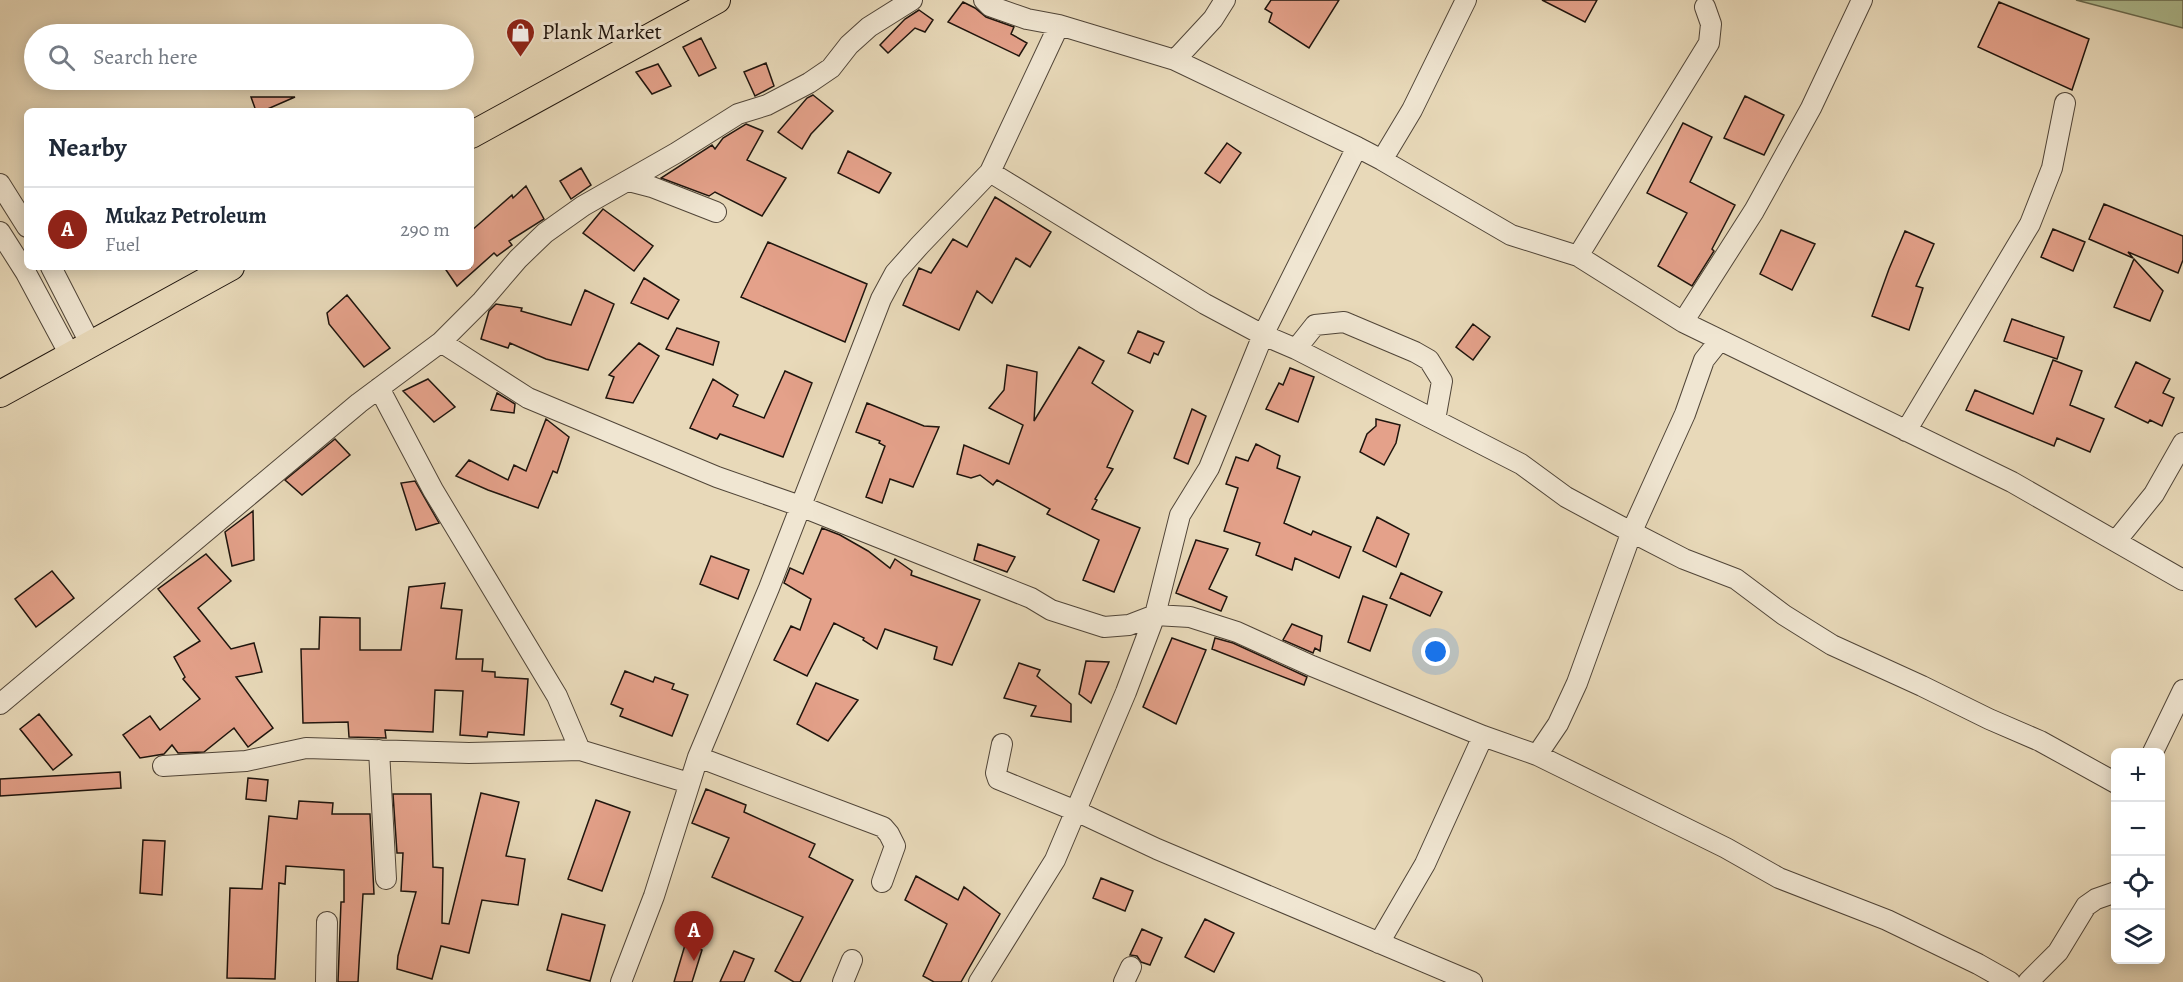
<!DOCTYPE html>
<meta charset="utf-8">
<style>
:root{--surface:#fff;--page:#f6f6f7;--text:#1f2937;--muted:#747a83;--line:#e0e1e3;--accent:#8f2418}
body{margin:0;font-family:Alegreya,serif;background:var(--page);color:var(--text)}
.controls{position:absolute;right:18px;bottom:18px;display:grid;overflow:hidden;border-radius:9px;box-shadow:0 3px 15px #0003}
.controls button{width:54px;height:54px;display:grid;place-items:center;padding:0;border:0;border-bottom:2px solid var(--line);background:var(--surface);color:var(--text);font:30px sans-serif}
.you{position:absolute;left:1436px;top:652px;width:21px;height:21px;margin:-15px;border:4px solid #fff;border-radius:50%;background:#1a73e8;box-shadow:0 0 0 9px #1a73e833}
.badge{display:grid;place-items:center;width:39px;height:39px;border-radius:50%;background:var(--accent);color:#fff;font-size:20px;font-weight:700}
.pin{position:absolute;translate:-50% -50px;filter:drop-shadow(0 2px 3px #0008)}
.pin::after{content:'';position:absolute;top:32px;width:21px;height:18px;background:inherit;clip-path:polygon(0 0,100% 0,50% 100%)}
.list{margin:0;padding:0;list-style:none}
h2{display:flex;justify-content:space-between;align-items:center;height:78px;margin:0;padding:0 24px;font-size:26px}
h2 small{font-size:20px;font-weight:400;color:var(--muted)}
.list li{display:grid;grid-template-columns:39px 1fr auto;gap:18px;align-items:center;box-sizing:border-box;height:84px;padding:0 24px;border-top:2px solid var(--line)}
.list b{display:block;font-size:22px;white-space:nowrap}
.list p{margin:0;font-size:20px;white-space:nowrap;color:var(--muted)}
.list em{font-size:20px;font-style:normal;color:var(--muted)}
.icon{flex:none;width:33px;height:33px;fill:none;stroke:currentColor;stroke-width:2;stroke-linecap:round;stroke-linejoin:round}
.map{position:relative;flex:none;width:2183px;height:982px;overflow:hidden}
.search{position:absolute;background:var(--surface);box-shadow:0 3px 15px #0003;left:24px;top:24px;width:450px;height:66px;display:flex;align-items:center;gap:15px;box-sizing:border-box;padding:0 21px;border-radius:33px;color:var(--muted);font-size:22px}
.panel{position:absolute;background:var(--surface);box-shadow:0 3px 15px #0003;left:24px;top:108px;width:450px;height:162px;border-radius:9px}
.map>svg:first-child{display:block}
</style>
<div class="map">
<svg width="2183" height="982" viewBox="0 0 2183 982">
<rect width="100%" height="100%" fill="#e8d9b9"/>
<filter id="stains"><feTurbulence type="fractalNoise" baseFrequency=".00333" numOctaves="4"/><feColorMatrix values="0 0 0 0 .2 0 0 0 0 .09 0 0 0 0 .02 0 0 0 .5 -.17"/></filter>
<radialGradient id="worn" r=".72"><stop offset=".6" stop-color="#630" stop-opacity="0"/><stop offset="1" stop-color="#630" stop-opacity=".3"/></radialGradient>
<path fill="#afc094" stroke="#666a50" stroke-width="1.5" d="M 2076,0 L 2183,0 L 2183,28 Z"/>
<path fill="#e4a18a" stroke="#1e140d" stroke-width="1.5" d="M 1271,0 L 1339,0 L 1309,48 L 1269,22 L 1272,13 L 1265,9 Z
M 1542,0 L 1597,0 L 1585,22 Z
M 963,2 L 975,8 L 986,17 L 1014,27 L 1011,34 L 1027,43 L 1019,56 L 948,22 Z
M 1999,2 L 2089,39 L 2072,90 L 1978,47 Z
M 919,10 L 933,20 L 925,32 L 915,28 L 888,53 L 880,45 L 905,19 Z
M 701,38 L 716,68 L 699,76 L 683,47 Z
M 766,63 L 774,86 L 755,96 L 744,72 Z
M 658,64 L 671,86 L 652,94 L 636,72 Z
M 813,95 L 833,111 L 811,134 L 802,149 L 778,132 L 807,98 Z
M 1745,96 L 1784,115 L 1764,155 L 1724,138 Z
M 251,97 L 295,97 L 263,111 L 256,111 Z
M 1683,123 L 1712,137 L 1690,182 L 1735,205 L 1712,249 L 1714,251 L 1692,286 L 1658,266 L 1687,213 L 1647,193 Z
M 746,124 L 763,131 L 747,160 L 786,178 L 762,216 L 715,192 L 709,196 L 661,178 L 712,145 L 715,149 L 723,138 Z
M 1227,143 L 1241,153 L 1220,183 L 1205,173 Z
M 848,151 L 891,173 L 879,193 L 838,173 Z
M 581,168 L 591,185 L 571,199 L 560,181 Z
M 526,186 L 544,219 L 509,241 L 512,245 L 497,256 L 494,253 L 457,286 L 444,267 L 471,267 L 471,231 L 512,195 L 513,198 Z
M 995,197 L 1051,232 L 1030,267 L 1016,258 L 992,303 L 977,291 L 959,330 L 903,305 L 919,268 L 931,273 L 953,239 L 967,247 Z
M 2104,204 L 2183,236 L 2183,260 L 2178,273 L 2128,252 L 2133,258 L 2089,239 Z
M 603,209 L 653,246 L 634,271 L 583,233 Z
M 2053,229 L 2085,242 L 2073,271 L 2041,257 Z
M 1781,230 L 1815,244 L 1792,290 L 1760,274 Z
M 1905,231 L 1934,244 L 1916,286 L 1923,288 L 1909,330 L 1872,316 L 1889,269 Z
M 768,242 L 867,284 L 845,342 L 741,297 Z
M 2134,259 L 2163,291 L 2150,321 L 2114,307 Z
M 644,278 L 679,300 L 668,319 L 631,303 Z
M 585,290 L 614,304 L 588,370 L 546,359 L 510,343 L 508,348 L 481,339 L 489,311 L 496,304 L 522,308 L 521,311 L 571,325 Z
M 347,295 L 390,348 L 364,367 L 329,324 L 327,313 Z
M 2012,319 L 2064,337 L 2057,359 L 2004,341 Z
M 1473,324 L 1490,337 L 1473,360 L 1456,347 Z
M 677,328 L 719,342 L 713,365 L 666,349 Z
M 1138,331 L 1164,342 L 1158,355 L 1154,353 L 1150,363 L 1128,353 Z
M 639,343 L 659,356 L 633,403 L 606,398 L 614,377 L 609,375 Z
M 1079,347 L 1104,361 L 1092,383 L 1133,411 L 1107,467 L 1113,469 L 1095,499 L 1097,500 L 1092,509 L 1140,528 L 1114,592 L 1083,580 L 1099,540 L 1047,514 L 1050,509 L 997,480 L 993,485 L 980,475 L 971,478 L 957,474 L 964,445 L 1009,464 L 1023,425 L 989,408 L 1004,390 L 1007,365 L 1037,372 L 1034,421 Z
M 2053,360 L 2082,371 L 2070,405 L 2104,419 L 2090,452 L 2057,438 L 2054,446 L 1966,410 L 1975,390 L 2033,414 Z
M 2136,362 L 2170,379 L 2163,393 L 2174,398 L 2162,426 L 2150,420 L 2148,423 L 2115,407 Z
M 1290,368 L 1314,377 L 1298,422 L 1266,409 L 1279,383 L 1283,385 Z
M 785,371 L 812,383 L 783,457 L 720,434 L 717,439 L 690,428 L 713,379 L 738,395 L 733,406 L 764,418 Z
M 428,379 L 455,407 L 434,422 L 403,391 Z
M 497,393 L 515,404 L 514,413 L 491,410 Z
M 867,403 L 924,426 L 939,427 L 913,487 L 890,479 L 882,503 L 866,497 L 885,446 L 879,443 L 880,441 L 856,432 Z
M 1192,409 L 1206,416 L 1188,464 L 1174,458 Z
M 546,419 L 569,437 L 557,473 L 553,471 L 538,508 L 488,490 L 456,476 L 469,460 L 508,480 L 514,465 L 526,471 Z
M 1376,419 L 1400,425 L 1396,443 L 1384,465 L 1360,452 L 1367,434 L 1376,426 Z
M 335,439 L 350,455 L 302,495 L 285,480 Z
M 1256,444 L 1280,456 L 1277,468 L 1300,477 L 1284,523 L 1311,535 L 1313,531 L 1351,547 L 1339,578 L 1295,558 L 1292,570 L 1256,555 L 1260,543 L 1224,531 L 1238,488 L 1226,484 L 1236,457 L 1248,461 Z
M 415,481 L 439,523 L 416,530 L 401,483 Z
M 253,511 L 254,560 L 232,566 L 225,532 Z
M 1377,517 L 1409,534 L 1396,567 L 1363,551 Z
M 822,528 L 840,535 L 868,551 L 890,568 L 895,559 L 912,571 L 911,575 L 980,600 L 952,665 L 934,659 L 937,647 L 885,629 L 877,649 L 863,640 L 864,638 L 834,623 L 807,676 L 774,660 L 791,626 L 800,630 L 811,599 L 784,583 L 790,568 L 803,574 Z
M 1196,540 L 1228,549 L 1209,589 L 1227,597 L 1221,611 L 1176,593 Z
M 978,544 L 1015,557 L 1007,572 L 974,560 Z
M 206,554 L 231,581 L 198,608 L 231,649 L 254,643 L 262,672 L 236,677 L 273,728 L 248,747 L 234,728 L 204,752 L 178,753 L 172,745 L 164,754 L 140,758 L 123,735 L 150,716 L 160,730 L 200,699 L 183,679 L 185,677 L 174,657 L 200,641 L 158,589 Z
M 711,556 L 749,570 L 738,599 L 700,584 Z
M 52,571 L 74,598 L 36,627 L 15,599 Z
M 1401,573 L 1442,592 L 1430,616 L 1390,598 Z
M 445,583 L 441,608 L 462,610 L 456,659 L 483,659 L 482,671 L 495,672 L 495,677 L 528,679 L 524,735 L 488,732 L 487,737 L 460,735 L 463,691 L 435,690 L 433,732 L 385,730 L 386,738 L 349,737 L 348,722 L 303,723 L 301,649 L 319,649 L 320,617 L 360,618 L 360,650 L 401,650 L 409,587 Z
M 1363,596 L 1387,605 L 1370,651 L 1348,642 Z
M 1292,624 L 1322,636 L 1320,651 L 1315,648 L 1313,653 L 1283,640 Z
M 1172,638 L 1206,650 L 1176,724 L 1143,707 Z
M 1215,638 L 1233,643 L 1307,677 L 1304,685 L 1212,649 Z
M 1086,661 L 1109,662 L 1091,703 L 1079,694 Z
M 1019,663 L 1040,670 L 1037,676 L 1071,704 L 1071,722 L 1031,716 L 1036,706 L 1004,698 Z
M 625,671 L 653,682 L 655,677 L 674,684 L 672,689 L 688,695 L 672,736 L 620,716 L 623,709 L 611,704 Z
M 816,683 L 858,700 L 828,741 L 797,724 Z
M 39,714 L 72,755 L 53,770 L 20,729 Z
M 120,772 L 121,788 L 0,796 L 0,779 Z
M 248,778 L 268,780 L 266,801 L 246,799 Z
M 706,789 L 746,805 L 744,812 L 815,844 L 809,857 L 853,880 L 800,982 L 794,982 L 775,971 L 803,917 L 712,877 L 729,838 L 692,823 Z
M 481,793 L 519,802 L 506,856 L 525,859 L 518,905 L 482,900 L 469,953 L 441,946 L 432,979 L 397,969 L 398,956 L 416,892 L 401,891 L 403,853 L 397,853 L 393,794 L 431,794 L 433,867 L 443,868 L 442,923 L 449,924 Z
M 596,800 L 630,812 L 602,891 L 568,879 Z
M 299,801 L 333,803 L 332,814 L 370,814 L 374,894 L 363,894 L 358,982 L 338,982 L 341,902 L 344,902 L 344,870 L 286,866 L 285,884 L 279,883 L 275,979 L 227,978 L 230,888 L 262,889 L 269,816 L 297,819 Z
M 143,840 L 165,841 L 162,895 L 140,893 Z
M 916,876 L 958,900 L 964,887 L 1000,914 L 961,982 L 934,982 L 923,976 L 947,924 L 905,900 Z
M 1101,878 L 1133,891 L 1125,911 L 1093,898 Z
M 562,914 L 605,925 L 590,981 L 547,970 Z
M 1205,919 L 1234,933 L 1214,972 L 1185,957 Z
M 1142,929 L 1162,938 L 1150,965 L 1141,962 L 1137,956 L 1130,955 Z
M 685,945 L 702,950 L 692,982 L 674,982 Z
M 734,951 L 754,959 L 744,982 L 720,982 Z"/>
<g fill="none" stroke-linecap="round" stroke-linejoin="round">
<defs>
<path id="minor" d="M 984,0 L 990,6 L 1027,19 L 1059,25 L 1175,60 L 1357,147 L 1382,160 L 1511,235 L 1578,256 L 1683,322 L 2012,482 L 2183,580
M 1175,60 L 1213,19 L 1225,0
M 1382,160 L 1412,110 L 1466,0
M 990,172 L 1205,304 L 1263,335 L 1296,349 L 1521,464 L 1566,497 L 1618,525 L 1684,559 L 1736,579 L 1784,615 L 1832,645 L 1922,686 L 1989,719 L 2040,741 L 2116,783
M 629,181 L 652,187 L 716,212
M 0,184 L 27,227
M 0,232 L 26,273 L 70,355
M 1578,256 L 1709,43 L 1711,24 L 1705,7
M 51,267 L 91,345
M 1683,322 L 1754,211 L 1811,108 L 1862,0
M 441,342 L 528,398 L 717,477 L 800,506 L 1031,598 L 1051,610 L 1104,627 L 1129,625 L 1155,615 L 1190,617 L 1237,632 L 1312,666 L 1483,736 L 1537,755 L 1726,848 L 1779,878 L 1887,920 L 1978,964 L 2010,982
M 1296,349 L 1315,325 L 1344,322 L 1415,352 L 1429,360 L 1442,381 L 1435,420
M 379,388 L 433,490 L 557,696 L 580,750
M 1906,431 L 2030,224 L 2052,168 L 2065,103
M 2116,541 L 2154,494 L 2183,443
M 0,704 L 359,403 L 441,342 L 482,301 L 518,259 L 545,233 L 583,206 L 676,153 L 738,114 L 767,105 L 809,83 L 831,68 L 849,45 L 869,27 L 912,0
M 1002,744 L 996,773 L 998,779 L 1076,811 L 1157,849 L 1472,982
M 379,750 L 386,879
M 2153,752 L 2183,690
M 1537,755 L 1558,724 L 1577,683 L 1632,531 L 1685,414 L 1704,360 L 1720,340
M 698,757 L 883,827 L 889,834 L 895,846 L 882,882
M 163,766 L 246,761 L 306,748 L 469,753 L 580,750 L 689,783
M 1379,943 L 1425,864 L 1483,736
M 326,982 L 327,922
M 621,982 L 654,896 L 698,757 L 769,588 L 881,299 L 895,273 L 920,245 L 990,172 L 1059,25
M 843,982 L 852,960
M 979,982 L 1055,860 L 1126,692 L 1155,615 L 1180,515 L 1209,468 L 1263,335 L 1357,147
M 1124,982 L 1131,967
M 2028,982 L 2058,952 L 2086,906 L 2096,899 L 2116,892"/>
<path id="major" d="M 471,135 L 717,0
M 0,394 L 231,267"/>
</defs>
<use href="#minor" stroke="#504538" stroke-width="22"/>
<use href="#major" stroke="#1e140d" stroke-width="28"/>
<use href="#minor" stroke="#f0e6d2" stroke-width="20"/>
<use href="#major" stroke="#e8d9b9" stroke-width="26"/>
</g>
<defs>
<symbol id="shop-pin" viewBox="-11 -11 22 30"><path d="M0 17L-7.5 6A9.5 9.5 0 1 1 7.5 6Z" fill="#8f2418" stroke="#f0e6d2"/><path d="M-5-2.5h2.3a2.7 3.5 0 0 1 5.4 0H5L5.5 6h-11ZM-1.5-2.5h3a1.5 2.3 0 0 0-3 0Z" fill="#fff"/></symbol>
</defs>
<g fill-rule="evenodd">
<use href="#shop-pin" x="504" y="16" width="33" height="45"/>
</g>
<g text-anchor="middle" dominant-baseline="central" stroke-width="6" stroke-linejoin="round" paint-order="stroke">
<g font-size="22" fill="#1e140d" stroke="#f0e6d2" text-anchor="start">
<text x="542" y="32">Plank Market</text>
</g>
</g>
<rect width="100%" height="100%" filter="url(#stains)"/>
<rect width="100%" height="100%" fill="url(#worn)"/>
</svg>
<div class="controls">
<button>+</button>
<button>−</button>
<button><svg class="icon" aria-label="locate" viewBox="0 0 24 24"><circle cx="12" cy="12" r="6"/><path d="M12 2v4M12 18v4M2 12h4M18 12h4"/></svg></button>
<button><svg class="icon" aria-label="layers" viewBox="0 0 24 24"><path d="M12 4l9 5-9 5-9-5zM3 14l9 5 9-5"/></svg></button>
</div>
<div class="you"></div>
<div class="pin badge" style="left:694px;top:961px">A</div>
<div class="search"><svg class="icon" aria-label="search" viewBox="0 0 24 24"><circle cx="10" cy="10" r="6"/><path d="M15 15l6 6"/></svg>Search here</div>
<section class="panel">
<h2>Nearby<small></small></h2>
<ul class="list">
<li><span class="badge">A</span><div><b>Mukaz Petroleum</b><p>Fuel</p></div><em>290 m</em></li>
</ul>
</section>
</div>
